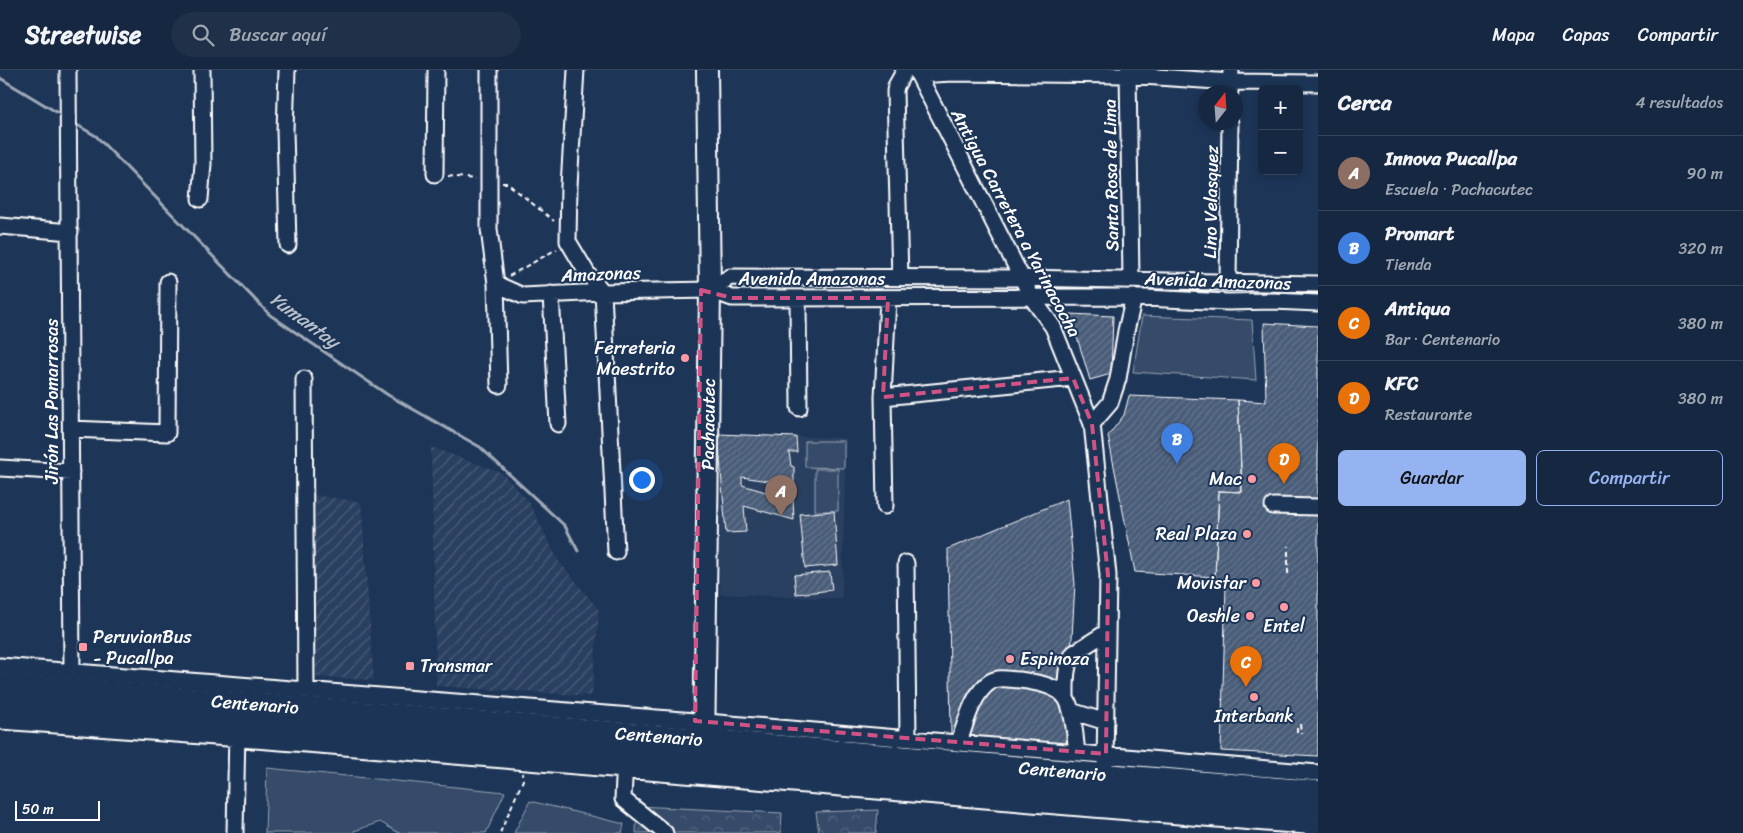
<!DOCTYPE html>
<html lang="es">
<meta charset="utf-8">
<style>
:root{--surface:#162841;--page:#1f3048;--text:#f1f3f6;--muted:#9ea6b1;--line:#35445a;--accent:#95b2f1}
body{margin:0;font-family:Sriracha,sans-serif;background:var(--page);color:var(--text)}
.controls{position:absolute;right:15px;top:15px;display:grid;overflow:hidden;border-radius:8px;box-shadow:0 2px 8px #0003}
.controls button{width:45px;height:45px;display:grid;place-items:center;padding:0;border:0;border-bottom:1px solid var(--line);background:var(--surface);color:var(--text);font:25px sans-serif}
.compass{position:absolute;left:1198px;top:15px;width:45px;height:45px;border-radius:50%;background:var(--surface);box-shadow:0 2px 8px #0003;rotate:17deg}
.scale{position:absolute;left:15px;bottom:12px;width:85px;box-sizing:border-box;padding-left:5px;border:2px solid #fff;border-top:0;font-size:14px;line-height:18px;white-space:nowrap;color:#fff;-webkit-text-stroke:4px #1d3557;paint-order:stroke}
.you{position:absolute;left:641px;top:409px;width:18px;height:18px;margin:-12px;border:4px solid #fff;border-radius:50%;background:#1a73e8;box-shadow:0 0 0 8px #1a73e833}
.badge{display:grid;place-items:center;width:32px;height:32px;border-radius:50%;background:var(--accent);color:#fff;font-size:16px;font-weight:700}
.pin{position:absolute;translate:-50% -41px;filter:drop-shadow(0 1px 2px #0008)}
.pin::after{content:'';position:absolute;top:26px;width:18px;height:15px;background:inherit;clip-path:polygon(0 0,100% 0,50% 100%)}
.list{margin:0;padding:0;list-style:none}
h2{display:flex;justify-content:space-between;align-items:center;height:65px;margin:0;padding:0 20px;font-size:21px}
h2 small{font-size:16px;font-weight:400;color:var(--muted)}
.list li{display:grid;grid-template-columns:32px 1fr auto;gap:15px;align-items:center;box-sizing:border-box;height:75px;padding:0 20px;border-top:1px solid var(--line)}
.list b{display:block;font-size:19px;white-space:nowrap}
.list p{margin:0;font-size:16px;white-space:nowrap;color:var(--muted)}
.list em{font-size:16px;font-style:normal;color:var(--muted)}
.actions{display:flex;gap:10px;padding:15px 20px}
.actions a{flex:1;padding:11px 0;border:1px solid var(--accent);border-radius:8px;text-align:center;font-size:18px;color:var(--accent)}
.actions .main{background:var(--accent);color:#111}
.icon{flex:none;width:28px;height:28px;fill:none;stroke:currentColor;stroke-width:2;stroke-linecap:round;stroke-linejoin:round}
.map{position:relative;flex:none;width:1318px;height:763px;overflow:hidden}
header{display:flex;align-items:center;gap:30px;box-sizing:border-box;height:70px;padding:0 25px;background:var(--surface);border-bottom:1px solid var(--line)}
header strong{font-size:24px}
nav{display:flex;gap:28px;margin-inline-start:auto;font-size:18px}
.search{width:350px;height:45px;background:var(--page);display:flex;align-items:center;gap:12px;box-sizing:border-box;padding:0 18px;border-radius:28px;color:var(--muted);font-size:19px}
main{display:flex}
aside{flex:1;background:var(--surface)}
.map>svg:first-child{display:block}
</style>
<header>
<strong>Streetwise</strong>
<div class="search"><svg class="icon" aria-label="search" viewBox="0 0 24 24"><circle cx="10" cy="10" r="6"/><path d="M15 15l6 6"/></svg>Buscar aquí</div>
<nav><a>Mapa</a><a>Capas</a><a>Compartir</a></nav>
</header>
<main>
<div class="map">
<svg width="1318" height="763" viewBox="0 0 1318 763">
<defs>
<pattern id="industrial-furrows" width="10" height="10" patternUnits="userSpaceOnUse" patternTransform="scale(1.25)"><rect width="10" height="10" fill="#2a4161"/><path d="M-1 1l2-2M0 10L10 0M9 11l2-2" fill="none" stroke="#4a5e79"/></pattern>
<pattern id="forest-crowns" width="20" height="18" patternUnits="userSpaceOnUse" patternTransform="scale(1.25)"><rect width="20" height="18" fill="#364b69"/><path d="M2 6a3 3 0 1 1 6 0M12 15a3 3 0 1 1 6 0" fill="none" stroke="#546680"/></pattern>
<pattern id="building-hatch" width="6" height="6" patternUnits="userSpaceOnUse" patternTransform="scale(1.25)"><rect width="6" height="6" fill="#4a5d79"/><path d="M-1 1l2-2M0 6l6-6M5 7l2-2" fill="none" stroke="#65758d"/></pattern>
</defs>
<rect width="100%" height="100%" fill="#1d3557"/>
<filter id="ink" filterUnits="userSpaceOnUse"><feTurbulence type="fractalNoise" baseFrequency=".02" numOctaves="2"/><feDisplacementMap in="SourceGraphic" scale="10" xChannelSelector="R" yChannelSelector="G"/><feConvolveMatrix kernelMatrix="1 2 1 2 8 2 1 2 1" color-interpolation-filters="sRGB"/></filter>
<g filter="url(#ink)">
<path fill="#2a4161" d="M 718,364 L 846,368 L 842,529 L 720,524 Z"/>
<path fill="url(#industrial-furrows)" d="M 431,377 L 502,403 L 529,432 L 558,490 L 599,540 L 592,626 L 436,616 Z
M 314,425 L 361,432 L 374,610 L 314,607 Z"/>
<path fill="#364b69" stroke="#9aa5b4" d="M 1142,246 L 1252,250 L 1256,310 L 1133,302 Z
M 805,371 L 844,371 L 844,398 L 805,397 Z
M 815,399 L 838,399 L 838,441 L 815,441 Z
M 267,698 L 505,722 L 486,763 L 399,763 L 380,752 L 354,761 L 353,763 L 265,763 Z
M 530,731 L 624,754 L 622,763 L 514,763 Z"/>
<path fill="url(#forest-crowns)" stroke="#9aa5b4" d="M 637,736 L 782,743 L 781,763 L 636,763 Z
M 878,740 L 876,763 L 819,763 L 816,742 Z"/>
<g fill="none" stroke-linecap="round" stroke-linejoin="round">
<path stroke="#a0aab8" stroke-width="3" d="M 0,8 L 63,46
M 72,52 L 96,66 L 270,245 L 388,325 L 480,377 L 565,456 L 578,481"/>
</g>
<path fill="url(#building-hatch)" stroke="#fff" d="M 1070,244 L 1113,246 L 1111,304 L 1090,310 Z
M 1264,253 L 1318,256 L 1318,686 L 1221,681 L 1226,516 L 1215,507 L 1219,421 L 1242,422 L 1238,330 L 1266,332 Z
M 1129,326 L 1238,330 L 1242,422 L 1219,421 L 1215,507 L 1135,502 L 1108,366 L 1124,345 Z
M 718,364 L 796,367 L 797,382 L 789,382 L 791,396 L 794,397 L 794,415 L 742,407 L 742,415 L 793,430 L 794,450 L 744,436 L 746,462 L 726,463 Z
M 1067,429 L 1075,514 L 1066,674 L 951,664 L 948,479 Z
M 834,441 L 838,495 L 805,498 L 800,444 Z
M 830,502 L 832,520 L 796,524 L 794,505 Z"/>
<g fill="none" stroke-linecap="round" stroke-linejoin="round">
<defs>
<path id="minor" d="M 68,0 L 72,602
M 287,0 L 285,60 L 288,175
M 489,0 L 489,159 L 496,214 L 499,315
M 576,0 L 569,116 L 568,171 L 587,203 L 603,222 L 616,482
M 916,0 L 1032,228 L 1053,257 L 1092,354 L 1108,505 L 1105,694
M 1128,0 L 1131,210
M 918,5 L 952,3 L 1128,5 L 1231,12 L 1318,13
M 1230,22 L 1231,0
M 435,104 L 436,0
M 200,129 L 203,94 L 202,0
M 0,156 L 70,162
M 900,208 L 895,21 L 896,16 L 905,0
M 1228,212 L 1230,52
M 496,214 L 523,226 L 603,222 L 710,220 L 732,228 L 1124,227 L 1228,232 L 1273,231 L 1318,233
M 710,220 L 730,207 L 1022,208 L 1318,214
M 551,224 L 558,354
M 798,229 L 799,338
M 304,309 L 306,620
M 883,327 L 1073,308
M 1092,354 L 1110,333 L 1118,309 L 1126,261 L 1134,227
M 71,359 L 167,363 L 168,212
M 0,398 L 71,402
M 885,436 L 883,327 L 888,228
M 1273,436 L 1318,437
M 906,493 L 908,668
M 0,596 L 695,651 L 1318,703
M 1066,628 C 1066,613 1065,595 1074,583 L 1107,562
M 1071,641 L 1106,652
M 0,651 C 440,682 879,723 1318,757
M 959,672 C 966,653 972,624 990,612 C 999,606 1010,610 1020,610 C 1034,612 1056,615 1065,627 C 1074,638 1075,669 1077,683
M 625,690 L 623,729 L 665,763
M 235,763 L 237,660"/>
<g id="major">
<path id="s1" d="M 704,685 L 710,220 L 707,0"/>
</g>
<g id="highway">
<path id="s2" d="M 0,614 L 704,670 L 1105,705 L 1318,722"/>
<path d="M 0,634 L 704,689 L 1105,725 L 1318,739"/>
</g>
</defs>
<use href="#minor" stroke="#fff" stroke-width="19"/>
<use href="#major" stroke="#fff" stroke-width="24"/>
<use href="#highway" stroke="#fff" stroke-width="26"/>
<path stroke="#fff" stroke-width="2" stroke-dasharray="5 4" stroke-linecap="butt" d="M 448,106 L 475,109
M 502,113 L 507,113 L 554,151
M 509,206 L 557,179
M 1288,504 L 1288,476
M 1300,654 L 1301,664
M 1297,663 L 1297,654
M 500,763 L 523,710 L 522,703"/>
<use href="#minor" stroke="#1d3557" stroke-width="15"/>
<use href="#major" stroke="#1d3557" stroke-width="20"/>
<use href="#highway" stroke="#1d3557" stroke-width="22"/>
</g>
</g>
<path fill="none" stroke="#d15284" stroke-width="4" stroke-dasharray="10 6" stroke-linejoin="round" d="M 701,220 L 732,228 L 888,228 L 883,327 L 1073,308 L 1092,354 L 1108,505 L 1106,684 L 695,651 Z"/>
<g fill="#ff9aa2" stroke="#1d3557" stroke-width="2">
<circle cx="685" cy="288" r="5"/>
<circle cx="1252" cy="409" r="5"/>
<circle cx="1247" cy="464" r="5"/>
<circle cx="1256" cy="513" r="5"/>
<circle cx="1284" cy="537" r="5"/>
<circle cx="1250" cy="546" r="5"/>
<rect x="78" y="572" width="10" height="10" rx="2.5"/>
<circle cx="1010" cy="589" r="5"/>
<rect x="405" y="591" width="10" height="10" rx="2.5"/>
<circle cx="1254" cy="627" r="5"/>
</g>
<g text-anchor="middle" dominant-baseline="central" stroke-width="4" stroke-linejoin="round" paint-order="stroke">
<g font-size="18" fill="#fff" stroke="#1d3557">
<text transform="translate(1111 105) rotate(-91)">Santa Rosa de Lima</text>
<text transform="translate(1211 132) rotate(-89)">Lino Velasquez</text>
<text transform="translate(1016 153) rotate(62)">Antigua Carretera a Yarinacocha</text>
<text transform="translate(601 204) rotate(-2)">Amazonas</text>
<text x="812" y="209">Avenida Amazonas</text>
<text transform="translate(1218 211) rotate(2)">Avenida Amazonas</text>
<text transform="translate(52 331) rotate(-90)">Jirón Las Pomarrosas</text>
<text stroke="none"><textPath href="#s1" startOffset="331">Pachacutec</textPath></text>
<text stroke="none"><textPath href="#s2" startOffset="256">Centenario</textPath></text>
<text stroke="none"><textPath href="#s2" startOffset="661">Centenario</textPath></text>
<text stroke="none"><textPath href="#s2" startOffset="1066">Centenario</textPath></text>
</g>
<g font-size="18" fill="#fff" stroke="#1d3557" text-anchor="end">
<text x="675" y="278">Ferreteria<tspan x="675" dy="21">Maestrito</tspan></text>
<text x="1242" y="409">Mac</text>
<text x="1237" y="464">Real Plaza</text>
<text x="1246" y="513">Movistar</text>
<text x="1240" y="546">Oeshle</text>
<text x="1284" y="556" text-anchor="middle">Entel</text>
<text x="93" y="567" text-anchor="start">PeruvianBus<tspan x="93" dy="21">- Pucallpa</tspan></text>
<text x="1020" y="589" text-anchor="start">Espinoza</text>
<text x="420" y="596" text-anchor="start">Transmar</text>
<text x="1254" y="646" text-anchor="middle">Interbank</text>
</g>
<g font-size="19" font-style="italic" fill="#b8c0ca" stroke="#1d3557">
<text transform="translate(305 250) rotate(36)">Yumantay</text>
</g>
</g>
</svg>
<div class="controls">
<button>+</button>
<button>−</button>
</div>
<svg class="compass" viewBox="-18 -18 36 36"><path d="M0-13l5 13h-10z" fill="#e53935"/><path d="M0 13l5-13h-10z" fill="#9ea6b1"/></svg>
<div class="scale">50 m</div>
<div class="you"></div>
<div class="pin badge" style="left:781px;top:446px;background:#8d6e63">A</div>
<div class="pin badge" style="left:1177px;top:394px;background:#3f7fe0">B</div>
<div class="pin badge" style="left:1246px;top:617px;background:#e8710a">C</div>
<div class="pin badge" style="left:1284px;top:414px;background:#e8710a">D</div>
</div>
<aside>
<h2>Cerca<small>4 resultados</small></h2>
<ul class="list">
<li><span class="badge" style="background:#8d6e63">A</span><div><b>Innova Pucallpa</b><p>Escuela · Pachacutec</p></div><em>90 m</em></li>
<li><span class="badge" style="background:#3f7fe0">B</span><div><b>Promart</b><p>Tienda</p></div><em>320 m</em></li>
<li><span class="badge" style="background:#e8710a">C</span><div><b>Antiqua</b><p>Bar · Centenario</p></div><em>380 m</em></li>
<li><span class="badge" style="background:#e8710a">D</span><div><b>KFC</b><p>Restaurante</p></div><em>380 m</em></li>
</ul>
<div class="actions"><a class="main">Guardar</a><a>Compartir</a></div>
</aside>
</main>
